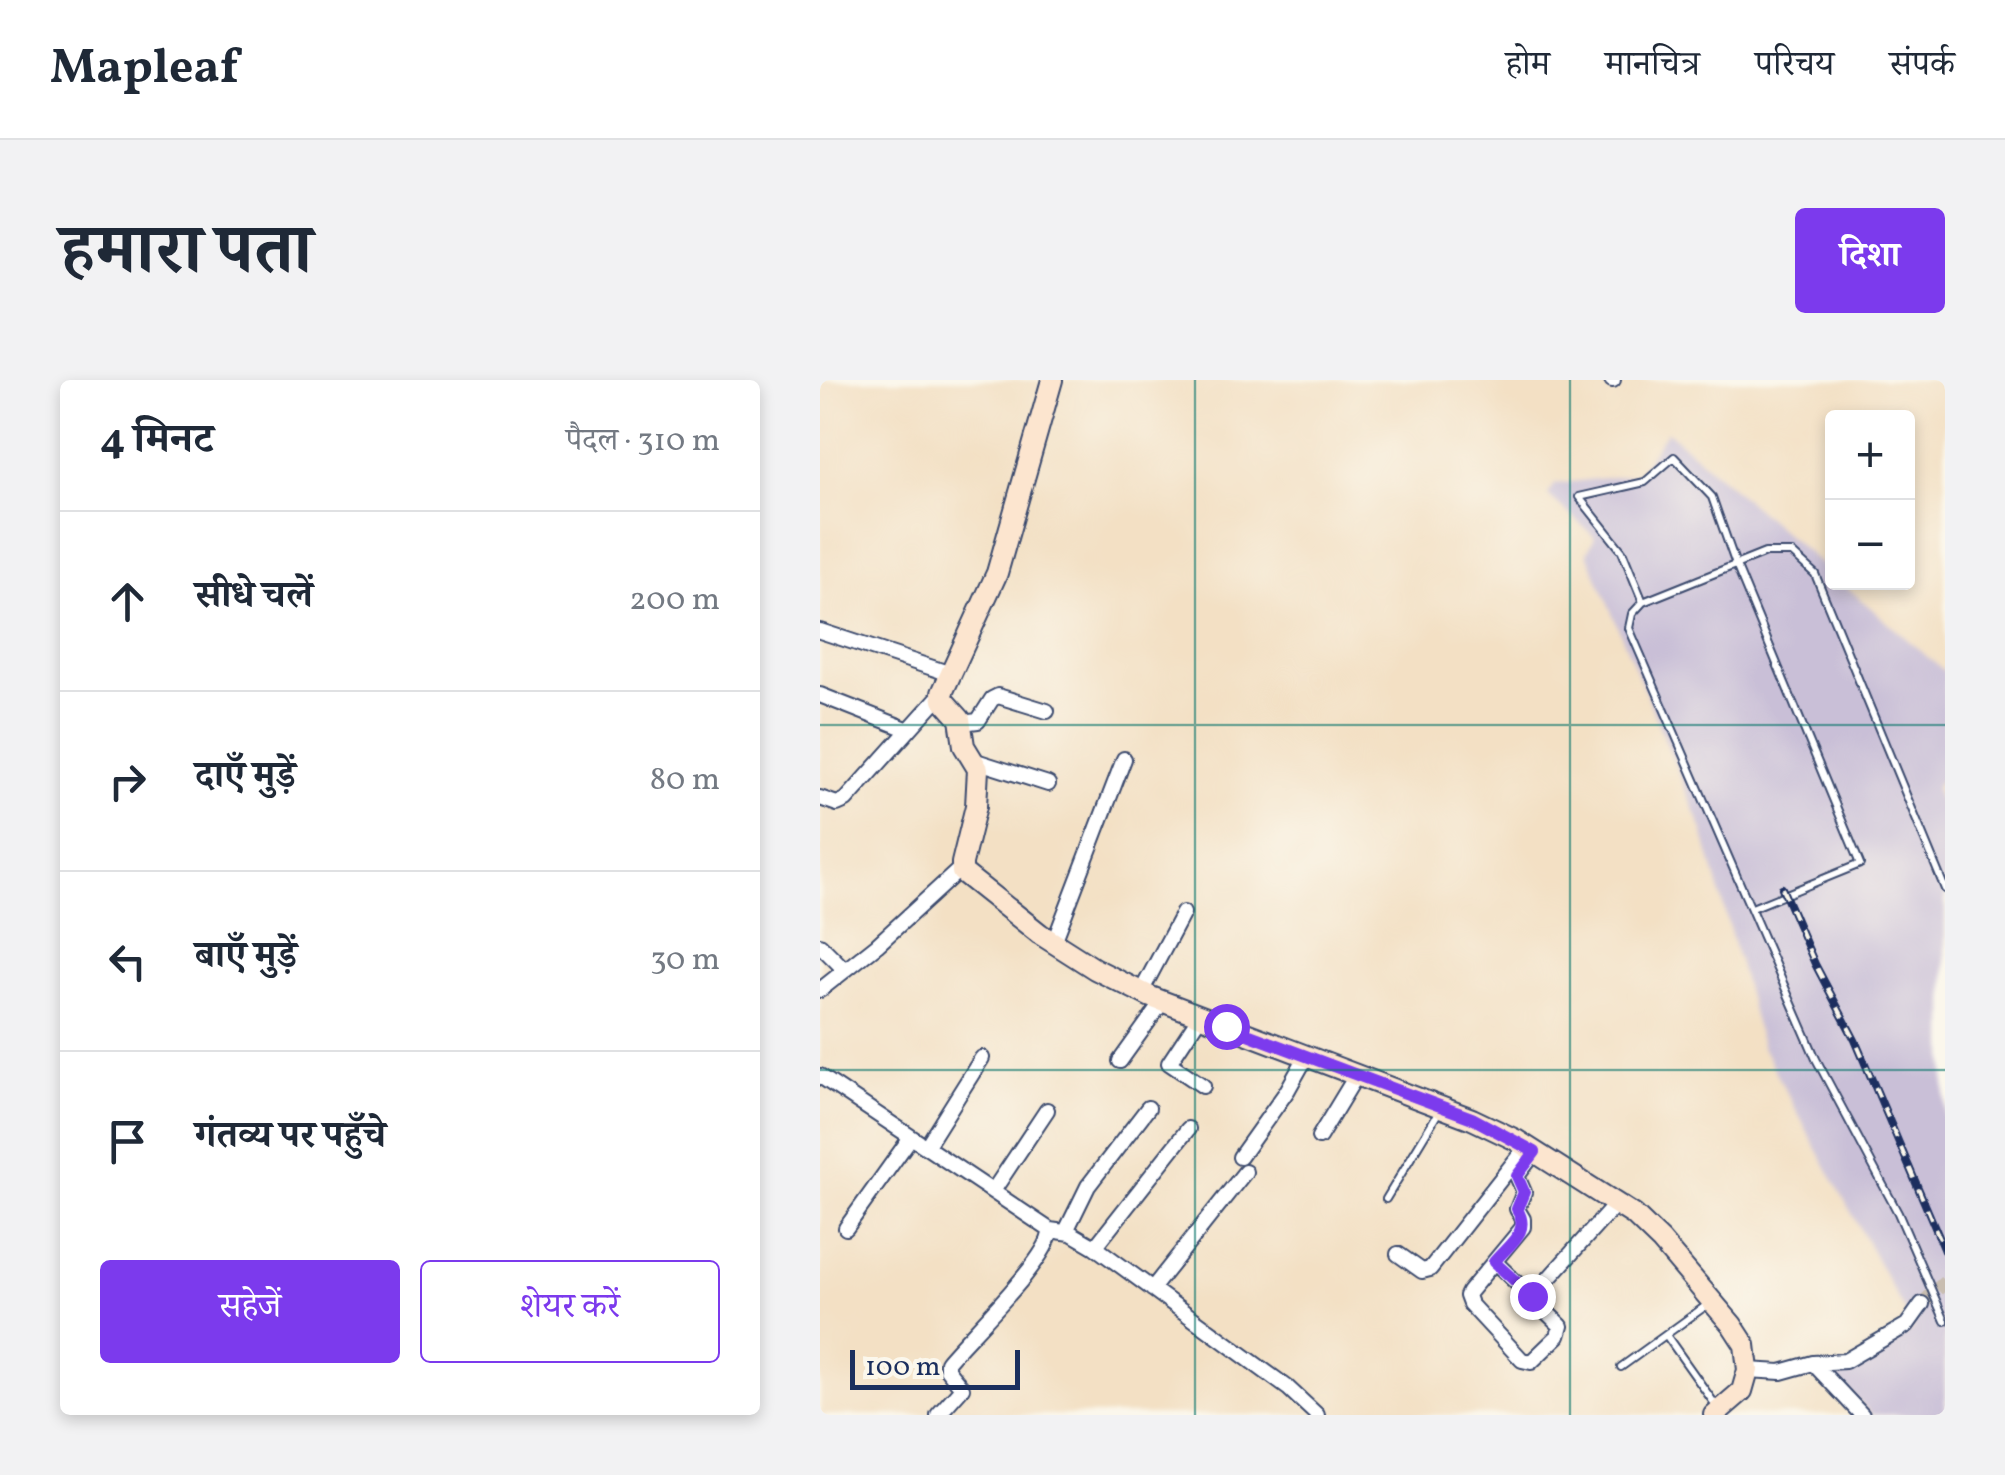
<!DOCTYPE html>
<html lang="hi">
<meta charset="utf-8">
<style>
:root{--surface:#fff;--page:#f2f2f3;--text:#1f2937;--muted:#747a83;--line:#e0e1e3;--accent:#7c3aed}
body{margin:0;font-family:Vollkorn,"Noto Serif Devanagari",serif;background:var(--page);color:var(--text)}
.controls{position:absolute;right:30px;top:30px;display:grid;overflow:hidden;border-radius:10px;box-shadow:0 5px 15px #0003}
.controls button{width:90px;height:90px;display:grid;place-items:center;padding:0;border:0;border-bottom:2px solid var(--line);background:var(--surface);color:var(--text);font:50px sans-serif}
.scale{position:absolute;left:30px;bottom:25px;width:170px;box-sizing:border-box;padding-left:10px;border:5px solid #1b2f5e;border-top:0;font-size:28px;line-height:35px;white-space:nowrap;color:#1b2f5e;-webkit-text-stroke:8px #fbf7ec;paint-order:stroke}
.stop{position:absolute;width:30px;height:30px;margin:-22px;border:8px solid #7c3aed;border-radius:50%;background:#fff}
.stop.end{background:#7c3aed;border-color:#fff;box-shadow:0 2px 10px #0008}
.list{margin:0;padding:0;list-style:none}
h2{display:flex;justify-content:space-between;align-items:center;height:130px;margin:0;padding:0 40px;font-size:42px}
h2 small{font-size:32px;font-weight:400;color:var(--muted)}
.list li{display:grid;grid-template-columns:65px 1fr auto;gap:30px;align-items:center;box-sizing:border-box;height:180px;padding:0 40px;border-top:2px solid var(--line)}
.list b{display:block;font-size:38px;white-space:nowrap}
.list em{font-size:32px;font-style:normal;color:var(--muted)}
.actions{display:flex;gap:20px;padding:30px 40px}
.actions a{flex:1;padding:22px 0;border:2px solid var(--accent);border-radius:10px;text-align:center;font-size:35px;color:var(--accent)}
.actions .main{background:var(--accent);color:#fff}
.icon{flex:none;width:55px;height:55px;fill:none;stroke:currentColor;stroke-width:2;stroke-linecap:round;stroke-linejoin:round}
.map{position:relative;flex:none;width:1125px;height:1035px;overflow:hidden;border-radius:10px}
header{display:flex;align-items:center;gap:60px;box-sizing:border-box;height:140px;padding:0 50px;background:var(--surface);border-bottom:2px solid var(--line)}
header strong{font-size:48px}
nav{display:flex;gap:55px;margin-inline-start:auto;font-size:35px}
.intro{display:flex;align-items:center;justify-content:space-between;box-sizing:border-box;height:240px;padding:0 60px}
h1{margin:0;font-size:70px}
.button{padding:25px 45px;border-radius:10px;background:var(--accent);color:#fff;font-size:35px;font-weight:700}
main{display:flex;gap:60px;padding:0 60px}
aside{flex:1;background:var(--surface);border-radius:10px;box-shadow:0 5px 15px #0003}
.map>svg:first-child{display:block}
</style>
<header>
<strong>Mapleaf</strong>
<nav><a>होम</a><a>मानचित्र</a><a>परिचय</a><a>संपर्क</a></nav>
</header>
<div class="intro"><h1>हमारा पता</h1><a class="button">दिशा</a></div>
<main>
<aside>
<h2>4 मिनट<small>पैदल · 310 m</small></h2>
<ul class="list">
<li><svg class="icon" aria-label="ahead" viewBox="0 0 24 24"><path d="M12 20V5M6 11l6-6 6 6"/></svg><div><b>सीधे चलें</b></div><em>200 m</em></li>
<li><svg class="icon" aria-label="right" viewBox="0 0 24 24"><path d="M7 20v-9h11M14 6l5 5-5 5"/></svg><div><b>दाएँ मुड़ें</b></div><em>80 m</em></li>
<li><svg class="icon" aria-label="left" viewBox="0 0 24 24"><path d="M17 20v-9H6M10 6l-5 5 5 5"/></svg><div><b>बाएँ मुड़ें</b></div><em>30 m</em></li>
<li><svg class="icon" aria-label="arrive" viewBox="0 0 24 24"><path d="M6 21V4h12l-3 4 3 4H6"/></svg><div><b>गंतव्य पर पहुँचे</b></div></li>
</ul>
<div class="actions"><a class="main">सहेजें</a><a>शेयर करें</a></div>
</aside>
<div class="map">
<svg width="1125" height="1035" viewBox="0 0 1125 1035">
<rect width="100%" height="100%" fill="#fbf7ec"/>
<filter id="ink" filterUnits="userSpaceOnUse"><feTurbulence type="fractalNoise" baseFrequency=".01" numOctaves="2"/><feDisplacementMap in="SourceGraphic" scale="20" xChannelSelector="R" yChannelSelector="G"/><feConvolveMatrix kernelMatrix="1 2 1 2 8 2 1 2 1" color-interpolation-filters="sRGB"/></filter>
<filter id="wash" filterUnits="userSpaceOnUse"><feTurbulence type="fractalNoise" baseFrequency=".0048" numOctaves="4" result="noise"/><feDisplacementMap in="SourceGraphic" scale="40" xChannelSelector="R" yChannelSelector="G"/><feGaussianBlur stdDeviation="2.25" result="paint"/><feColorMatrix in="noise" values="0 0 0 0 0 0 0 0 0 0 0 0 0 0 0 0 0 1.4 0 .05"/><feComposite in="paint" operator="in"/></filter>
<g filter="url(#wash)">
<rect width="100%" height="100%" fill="#f3e0c4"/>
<path fill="#c9bfd7" d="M 847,51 L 1012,194 L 1012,202 L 1022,203 L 1125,292 L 1125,394 L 1115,408 L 1125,436 L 1125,1035 L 1052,1035 L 1017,998 L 1094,949 L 941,665 L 883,451 L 767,173 L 775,157 L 728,115 L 735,104 L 817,94 Z"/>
</g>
<g filter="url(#ink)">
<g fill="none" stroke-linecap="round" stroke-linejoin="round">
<path stroke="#c8bdb0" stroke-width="14" stroke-dasharray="14 7" stroke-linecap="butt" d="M 1102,924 L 1125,902"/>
<defs>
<path id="lane" d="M 823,222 L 802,171 L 759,117 L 825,102 L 854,77 L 892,117 L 916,185 L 1040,484 L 932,528
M 1125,509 L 995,194 L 972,173 L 945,173 L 823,222 L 812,234 L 809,248 L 996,679 L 1078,833 L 1125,941
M 566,819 L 618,733
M 846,955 L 897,1027
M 801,987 L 887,925"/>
<path id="street" d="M 792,0 L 793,0
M 0,251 L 131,294
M 0,315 L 89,350
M 141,343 L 158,341 L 172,319 L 178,316 L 227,331
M 156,381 L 228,404
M 0,418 L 17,424 L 26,420 L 122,313
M 234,562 L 304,379
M 0,565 L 24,589
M 0,610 L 57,565 L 141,488
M 321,612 L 363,533
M 380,636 L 349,683 L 383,706
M 300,681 L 343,621
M 0,696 L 230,850 C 232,877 147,957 127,982 L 127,989 L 142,1008 L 118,1035
M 499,757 L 536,696
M 106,767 L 162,678
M 420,777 L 467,711 L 486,677
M 173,811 L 227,730
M 26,848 L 91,757
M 230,850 L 251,853 L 275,867 L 468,1008 L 497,1035
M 246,851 L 268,806 L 328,728
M 275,867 L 368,749
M 578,874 L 602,891 L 610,889 L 706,767
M 675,882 L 741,946 L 738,956 L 711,982 L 702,980 L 650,924 L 647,916 L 649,912 L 703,847 L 703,839 L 697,829 L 704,812 L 697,796 L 715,772
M 332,909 L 425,792
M 712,917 L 796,824
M 993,983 L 1042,1035
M 928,990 L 961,992 L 993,983 L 1025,981 L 1087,945 L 1102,924"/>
<path id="secondary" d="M 232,0 L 177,193 L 122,313 L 123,320 L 140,339 L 144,366 L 158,389 L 156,426 L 142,483 L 142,492 L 220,554 L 275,589 L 331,617 L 652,739 L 696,760 L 814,835 L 841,861 L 912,945 L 925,965 L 928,990 L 922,1011 L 894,1035"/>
</defs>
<use href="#lane" stroke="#3b4a6d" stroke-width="10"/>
<use href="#street" stroke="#3b4a6d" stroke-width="18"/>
<use href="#secondary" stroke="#3b4a6d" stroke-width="24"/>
<use href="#lane" stroke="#fff" stroke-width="6"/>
<use href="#street" stroke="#fff" stroke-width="14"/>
<use href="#secondary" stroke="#fce5cf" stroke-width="20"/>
<defs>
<path id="rail" d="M 962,508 L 995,584 L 1035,660 L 1125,871"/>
</defs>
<use href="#rail" stroke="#1b2f5e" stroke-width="8"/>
<use href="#rail" stroke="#fbf7ec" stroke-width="4" stroke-dasharray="11" stroke-linecap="butt"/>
</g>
</g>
<g fill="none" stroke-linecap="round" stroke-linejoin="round" filter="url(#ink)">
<path stroke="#7c3aed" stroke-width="12" d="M 406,646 L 652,738 L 715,772 L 697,796 L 704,812 L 697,829 C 711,852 690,863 674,882 L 712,916"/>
</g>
<path fill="none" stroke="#0f766e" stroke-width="2.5" stroke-opacity="0.55" d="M 375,0 L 375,1035M 750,0 L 750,1035M 0,345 L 1125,345M 0,690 L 1125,690"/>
</svg>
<div class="controls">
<button>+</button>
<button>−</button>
</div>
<div class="scale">100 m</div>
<div class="stop" style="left:406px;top:646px"></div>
<div class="stop end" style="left:712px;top:916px"></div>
</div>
</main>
